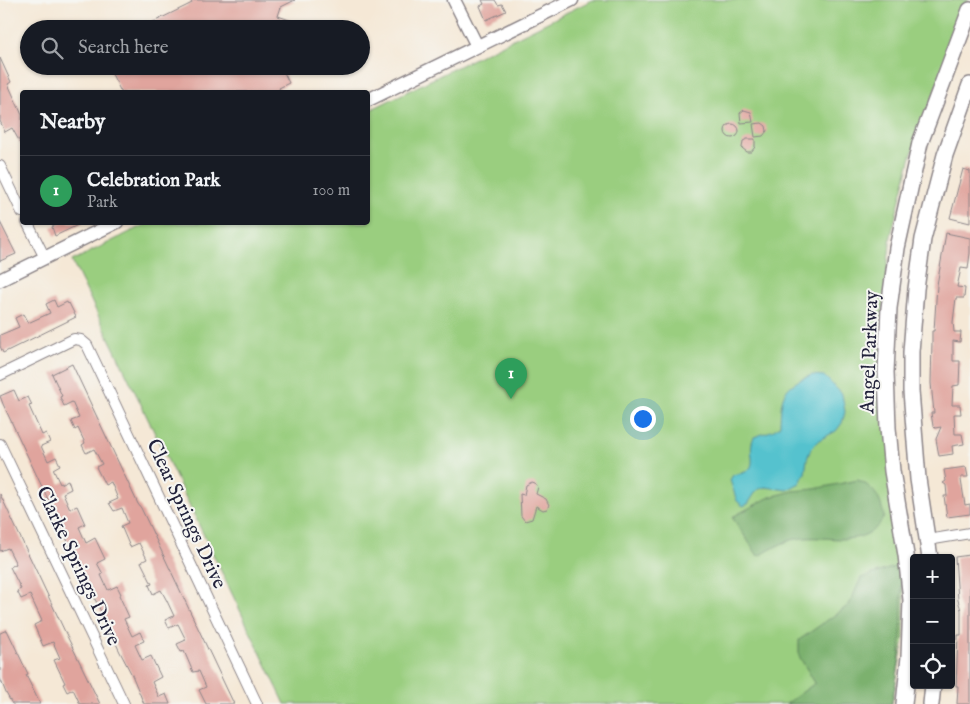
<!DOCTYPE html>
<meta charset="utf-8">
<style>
:root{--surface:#171b24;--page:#242831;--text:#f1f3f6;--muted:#9ea1a6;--line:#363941;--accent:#7c3aed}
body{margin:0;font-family:"IM FELL English",serif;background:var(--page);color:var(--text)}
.controls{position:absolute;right:15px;bottom:15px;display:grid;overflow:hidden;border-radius:5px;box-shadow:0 1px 4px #0004}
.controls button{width:45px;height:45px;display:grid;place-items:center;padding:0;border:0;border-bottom:1px solid var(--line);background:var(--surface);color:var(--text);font:25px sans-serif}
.you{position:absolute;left:642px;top:418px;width:18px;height:18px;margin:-12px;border:4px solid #fff;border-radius:50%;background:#1a73e8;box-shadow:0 0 0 8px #1a73e833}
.badge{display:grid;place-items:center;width:32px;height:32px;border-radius:50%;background:var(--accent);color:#fff;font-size:16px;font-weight:700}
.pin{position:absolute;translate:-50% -41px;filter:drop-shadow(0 1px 2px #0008)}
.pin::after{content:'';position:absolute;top:26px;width:18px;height:15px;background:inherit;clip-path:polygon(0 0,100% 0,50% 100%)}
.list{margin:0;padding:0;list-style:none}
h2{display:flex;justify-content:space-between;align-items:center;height:65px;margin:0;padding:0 20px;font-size:21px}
h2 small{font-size:16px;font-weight:400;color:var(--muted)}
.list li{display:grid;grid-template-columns:32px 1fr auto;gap:15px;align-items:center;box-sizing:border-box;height:70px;padding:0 20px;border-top:1px solid var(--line)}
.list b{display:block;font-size:19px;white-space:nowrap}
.list p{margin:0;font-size:16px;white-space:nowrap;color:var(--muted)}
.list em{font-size:16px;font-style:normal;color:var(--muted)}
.icon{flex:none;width:28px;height:28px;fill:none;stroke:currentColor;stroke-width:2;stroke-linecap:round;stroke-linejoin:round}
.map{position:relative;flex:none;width:970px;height:704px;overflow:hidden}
.search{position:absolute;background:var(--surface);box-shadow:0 1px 4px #0004;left:20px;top:20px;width:350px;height:55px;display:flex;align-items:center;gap:12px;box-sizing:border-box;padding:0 18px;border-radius:28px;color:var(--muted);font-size:19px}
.panel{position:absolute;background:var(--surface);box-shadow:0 1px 4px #0004;left:20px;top:90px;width:350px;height:135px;border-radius:5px}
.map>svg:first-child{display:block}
</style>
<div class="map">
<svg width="970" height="704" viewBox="0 0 970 704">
<rect width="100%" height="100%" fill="#f6f6f2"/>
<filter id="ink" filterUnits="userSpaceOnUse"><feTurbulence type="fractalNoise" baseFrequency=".02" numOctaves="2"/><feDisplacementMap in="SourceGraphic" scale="10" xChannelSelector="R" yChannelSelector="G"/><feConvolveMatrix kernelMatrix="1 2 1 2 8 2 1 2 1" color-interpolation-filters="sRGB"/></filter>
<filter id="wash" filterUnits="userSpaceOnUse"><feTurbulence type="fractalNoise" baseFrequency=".0096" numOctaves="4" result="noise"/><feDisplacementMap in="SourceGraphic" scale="20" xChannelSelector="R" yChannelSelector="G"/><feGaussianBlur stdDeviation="1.12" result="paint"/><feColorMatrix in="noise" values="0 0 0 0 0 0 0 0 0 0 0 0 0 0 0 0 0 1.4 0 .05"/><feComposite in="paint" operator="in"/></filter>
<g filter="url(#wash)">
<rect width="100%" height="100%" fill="#f5e8d6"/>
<path fill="#9ace7f" stroke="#5e785d" d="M 592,0 L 968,0 L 911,156 L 891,235 L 881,325 L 898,551 L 904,597 L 904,639 L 892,704 L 285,704 L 72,261 L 148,223 L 368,222 L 368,111 Z"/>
<path fill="#7bb16e" stroke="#4e6a54" d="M 858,480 C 875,488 881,499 884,517 C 864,552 828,533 796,539 C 783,541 769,551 758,556 L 732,517 L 770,497 L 793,491 L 814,489 Z
M 897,566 L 901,573 C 902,617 903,661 891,704 L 786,704 L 815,683 L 799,656 L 799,640 L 849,605 L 861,578 Z"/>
<path fill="#55c2ce" stroke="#3c7284" d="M 812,375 L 824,376 L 842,394 L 845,412 L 842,423 L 836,431 L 819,440 L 811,448 L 807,459 L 805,473 L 800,483 L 787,490 L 765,487 L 757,490 L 748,504 L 743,506 L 737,501 L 730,480 L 733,475 C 765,471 745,455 754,437 L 774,430 L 780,425 C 781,395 782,386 812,375 Z"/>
<g id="blocks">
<path fill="#e0a49d" d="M 190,0 L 295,0 L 281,7 L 278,16 L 298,23 L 296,29 L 139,29 L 186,6 L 192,3 Z
M 482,0 L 495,0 L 498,5 L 502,4 L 506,11 L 486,20 L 480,6 L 484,4 Z
M 0,58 L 11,82 L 8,84 L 22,115 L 22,146 L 12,128 L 5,132 L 0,121 Z
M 108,66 L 281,66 L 289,83 L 279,88 L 281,92 L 121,92 Z
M 744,110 L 751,112 L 753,122 L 741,123 L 740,113 Z
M 762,123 L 766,126 L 767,131 L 763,136 L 755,137 L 753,124 Z
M725 131a7 7 0 1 1 14 0a7 7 0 1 1-14 0Z
M 747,139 L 755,139 L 755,147 L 751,152 L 747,152 L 742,148 L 743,141 Z
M 963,169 L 970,171 L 970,223 L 950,218 Z
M 0,222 L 16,254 L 0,261 Z
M 62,222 L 84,222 L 55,236 L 52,227 Z
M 946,233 L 970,238 L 970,253 L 968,269 L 961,268 L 960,273 L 957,287 L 965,288 L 964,298 L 956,298 L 953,322 L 954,332 L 961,332 L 960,342 L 953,341 L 953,361 L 960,361 L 959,385 L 953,386 L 952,405 L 960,405 L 961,414 L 954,414 L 955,434 L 962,434 L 964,444 L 952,446 L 953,454 L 939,456 L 936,439 L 941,427 L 935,428 L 933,426 L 931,413 L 934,413 L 931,383 L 932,342 L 932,331 L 934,331 L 937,285 Z
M 54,300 L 57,307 L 67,302 L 68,304 L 69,303 L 76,317 L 3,353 L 0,346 L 0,335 L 19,327 L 15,318 L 23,314 L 28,323 L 50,313 L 46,304 Z
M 72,364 L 138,504 L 141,508 L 234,704 L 206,704 L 199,690 L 206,687 L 199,671 L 193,672 L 184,651 L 181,652 L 177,644 L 186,640 L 178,624 L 169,628 L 165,620 L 174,616 L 167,601 L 161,590 L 153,594 L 149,585 L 152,584 L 141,562 L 147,559 L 139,543 L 130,547 L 121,526 L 128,523 L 122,508 L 114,511 L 109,503 L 118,499 L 111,482 L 105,485 L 96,467 L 102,464 L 94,449 L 86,453 L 82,445 L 85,443 L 78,428 L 75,430 L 71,421 L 79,418 L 72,402 L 64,406 L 60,397 L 62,396 L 52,374 Z
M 14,390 L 19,401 L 28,397 L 32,405 L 29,406 L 42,435 L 46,433 L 50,442 L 41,446 L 48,461 L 56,457 L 60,465 L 53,469 L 60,484 L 68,480 L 71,489 L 63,493 L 70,509 L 77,506 L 85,524 L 79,527 L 86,543 L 95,538 L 105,559 L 97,563 L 103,574 L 101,575 L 108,590 L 117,586 L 121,594 L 119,595 L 129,617 L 124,619 L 132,636 L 140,632 L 144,641 L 135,645 L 142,660 L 151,656 L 161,677 L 152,682 L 159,697 L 166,694 L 170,704 L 144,704 L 132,675 L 120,652 L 3,404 L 0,396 Z
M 966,467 L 968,477 L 961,477 L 961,480 L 965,505 L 970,504 L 970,514 L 947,517 L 944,496 L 947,496 L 946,485 L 943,483 L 946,481 L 944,470 Z
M 532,482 L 535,483 L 538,487 L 536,494 L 546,499 L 549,505 L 547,509 L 543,510 L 536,506 L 532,519 L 525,521 L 521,516 L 520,494 L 524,495 L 526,485 Z
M 0,494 L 67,636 L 100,704 L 80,704 L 73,689 L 67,692 L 63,684 L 65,683 L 54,660 L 60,658 L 53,642 L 43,646 L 34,625 L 42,621 L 30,595 L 21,599 L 17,591 L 21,589 L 10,567 L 16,564 L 8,548 L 0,551 Z
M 970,555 L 970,704 L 957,704 L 958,686 L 956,686 L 958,635 L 961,635 L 961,610 L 958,600 L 955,557 Z
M 7,630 L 28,674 L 26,675 L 40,704 L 12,704 L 6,693 L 0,678 L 0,633 Z"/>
</g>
</g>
<g filter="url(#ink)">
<use href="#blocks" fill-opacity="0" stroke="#8c8588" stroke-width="1"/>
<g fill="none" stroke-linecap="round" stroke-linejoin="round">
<defs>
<path id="minor" d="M 0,166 L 22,212
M 27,222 L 45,258
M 0,375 L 74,339 L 81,340 L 87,345 L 257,704
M 0,444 L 124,704
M 928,540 L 970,533"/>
<path id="tertiary" d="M 454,0 L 477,46
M 368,100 L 572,0
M 0,280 L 117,222"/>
<path id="secondary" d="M 930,558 L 918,479 L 911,391 L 911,352 L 916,289 L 923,239 L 945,155 L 970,85
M 904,704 L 909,657 L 911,600 L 906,555 L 892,471 L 888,428 L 886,372 L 889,308 L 897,248 L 920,143 L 970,10
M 931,704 L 933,685"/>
</defs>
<use href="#minor" stroke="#8c8588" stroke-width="12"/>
<use href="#tertiary" stroke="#8c8588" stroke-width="15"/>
<use href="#secondary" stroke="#8c8588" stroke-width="18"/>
<use href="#minor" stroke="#fff" stroke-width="10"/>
<use href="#tertiary" stroke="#fff" stroke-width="12"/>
<use href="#secondary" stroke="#fff" stroke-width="15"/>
</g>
</g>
<g text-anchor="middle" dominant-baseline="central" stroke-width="4" stroke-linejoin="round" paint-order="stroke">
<g font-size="20" fill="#22223b" stroke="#f6f6f2">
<text transform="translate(870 352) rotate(-88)">Angel Parkway</text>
<text transform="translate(186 514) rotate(65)">Clear Springs Drive</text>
<text transform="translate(78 566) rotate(65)">Clarke Springs Drive</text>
</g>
</g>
</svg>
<div class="controls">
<button>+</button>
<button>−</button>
<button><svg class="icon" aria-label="locate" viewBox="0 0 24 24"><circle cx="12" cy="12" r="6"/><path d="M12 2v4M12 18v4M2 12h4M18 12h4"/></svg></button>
</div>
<div class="you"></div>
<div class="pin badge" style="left:511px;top:399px;background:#2e9e5b">1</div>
<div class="search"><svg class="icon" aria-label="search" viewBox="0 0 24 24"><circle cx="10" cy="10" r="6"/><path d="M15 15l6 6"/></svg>Search here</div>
<section class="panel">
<h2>Nearby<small></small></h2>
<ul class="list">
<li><span class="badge" style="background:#2e9e5b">1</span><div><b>Celebration Park</b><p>Park</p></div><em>100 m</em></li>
</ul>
</section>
</div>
